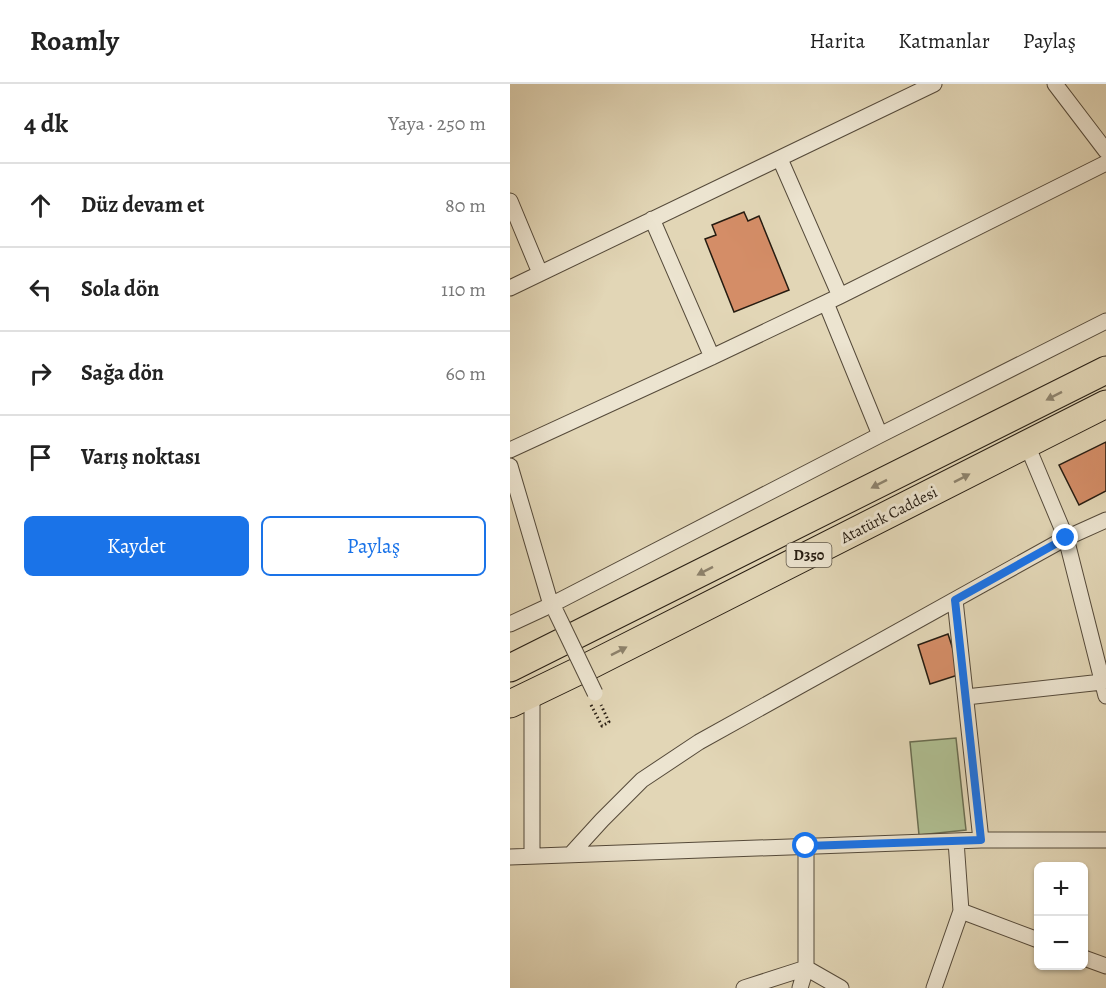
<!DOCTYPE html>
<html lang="tr">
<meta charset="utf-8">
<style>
:root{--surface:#fff;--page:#f6f6f6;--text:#222;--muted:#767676;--line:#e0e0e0;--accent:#1a73e8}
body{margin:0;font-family:Alegreya,serif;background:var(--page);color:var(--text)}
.controls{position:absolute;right:18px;bottom:18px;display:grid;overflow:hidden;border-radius:9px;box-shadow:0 2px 4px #0004}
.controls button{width:54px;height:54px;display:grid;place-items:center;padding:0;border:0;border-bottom:2px solid var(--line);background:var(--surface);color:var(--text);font:30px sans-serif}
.stop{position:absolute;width:18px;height:18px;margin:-14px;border:4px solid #1a73e8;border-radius:50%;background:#fff}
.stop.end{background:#1a73e8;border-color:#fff;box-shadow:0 2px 6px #0008}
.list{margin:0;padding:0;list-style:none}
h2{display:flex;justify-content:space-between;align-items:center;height:78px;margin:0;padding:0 24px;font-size:26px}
h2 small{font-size:20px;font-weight:400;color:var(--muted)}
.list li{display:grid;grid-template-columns:39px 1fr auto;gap:18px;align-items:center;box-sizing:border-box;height:84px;padding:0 24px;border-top:2px solid var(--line)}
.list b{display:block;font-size:22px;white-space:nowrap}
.list em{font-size:20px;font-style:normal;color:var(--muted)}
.actions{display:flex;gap:12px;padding:18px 24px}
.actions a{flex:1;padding:14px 0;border:2px solid var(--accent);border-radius:9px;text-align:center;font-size:21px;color:var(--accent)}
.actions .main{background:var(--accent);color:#fff}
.icon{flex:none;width:33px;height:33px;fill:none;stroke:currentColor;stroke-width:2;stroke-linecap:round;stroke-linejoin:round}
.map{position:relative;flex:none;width:596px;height:904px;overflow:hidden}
header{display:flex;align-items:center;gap:36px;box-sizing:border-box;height:84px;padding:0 30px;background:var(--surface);border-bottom:2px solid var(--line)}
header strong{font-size:28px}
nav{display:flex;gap:33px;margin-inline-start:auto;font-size:21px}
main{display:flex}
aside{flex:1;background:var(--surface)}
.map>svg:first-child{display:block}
</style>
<header>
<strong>Roamly</strong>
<nav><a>Harita</a><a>Katmanlar</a><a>Paylaş</a></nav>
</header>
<main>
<aside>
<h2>4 dk<small>Yaya · 250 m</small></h2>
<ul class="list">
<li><svg class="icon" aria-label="ahead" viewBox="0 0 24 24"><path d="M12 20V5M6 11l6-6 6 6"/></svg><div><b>Düz devam et</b></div><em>80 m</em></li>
<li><svg class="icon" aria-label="left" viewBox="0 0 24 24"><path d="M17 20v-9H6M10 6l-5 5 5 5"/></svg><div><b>Sola dön</b></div><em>110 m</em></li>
<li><svg class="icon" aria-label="right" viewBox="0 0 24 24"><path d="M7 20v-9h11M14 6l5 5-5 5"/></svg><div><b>Sağa dön</b></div><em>60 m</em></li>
<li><svg class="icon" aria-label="arrive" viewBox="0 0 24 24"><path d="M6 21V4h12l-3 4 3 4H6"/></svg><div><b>Varış noktası</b></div></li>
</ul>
<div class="actions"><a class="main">Kaydet</a><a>Paylaş</a></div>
</aside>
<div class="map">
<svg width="596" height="904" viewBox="0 0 596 904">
<rect width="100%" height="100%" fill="#e2d6b6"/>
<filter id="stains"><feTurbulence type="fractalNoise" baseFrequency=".00333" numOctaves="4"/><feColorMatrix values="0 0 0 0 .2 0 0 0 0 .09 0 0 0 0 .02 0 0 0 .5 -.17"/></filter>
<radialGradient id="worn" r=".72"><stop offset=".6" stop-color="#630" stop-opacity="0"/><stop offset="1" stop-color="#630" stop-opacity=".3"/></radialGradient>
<path fill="#afbe91" stroke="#6a6d51" stroke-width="1.5" d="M 446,654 L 456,746 L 409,751 L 400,658 Z"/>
<path fill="#d48d67" stroke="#261c11" stroke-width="1.5" d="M 234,128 L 238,137 L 249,132 L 279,206 L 224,228 L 195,155 L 206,151 L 202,141 Z
M 596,358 L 596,407 L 569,421 L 549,381 Z
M 438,550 L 451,590 L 420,600 L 408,561 Z"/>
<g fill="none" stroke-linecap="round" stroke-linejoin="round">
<defs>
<path id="street" d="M 545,0 L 596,67
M 270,75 L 330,212
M 0,117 L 30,189
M 142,135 L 202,273
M 0,204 L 424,0
M 316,219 L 370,351
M 517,361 L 556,454 L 596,612
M 0,366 L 202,273 L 330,212 L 596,79
M 0,382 L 41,521
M 445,516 L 471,756
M 0,540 L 41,521 L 370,351 L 596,237
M 22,609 L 22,772
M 456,613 L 592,598
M 61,770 L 92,736 L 132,696 L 189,658 L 556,454 L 596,436
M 0,773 L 471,756 L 596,756
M 451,827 L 528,856
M 574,874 L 596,882
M 234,904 L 296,884 L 331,904
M 290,904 L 296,884 L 296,762
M 424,904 L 451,827 L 446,757"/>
<path id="highway" d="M 0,584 L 596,286
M 0,620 L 83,580 L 596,320"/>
</defs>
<use href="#street" stroke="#554a3a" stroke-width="17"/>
<use href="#highway" stroke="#261c11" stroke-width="29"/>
<path stroke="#261c11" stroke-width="3" stroke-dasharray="1.5 3" stroke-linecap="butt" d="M 81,621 L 92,642 L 99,638 L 91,621"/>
<use href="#street" stroke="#ece4d0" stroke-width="15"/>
<use href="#highway" stroke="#e2d6b6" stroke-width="27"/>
<defs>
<path id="street-bridge" d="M 46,528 L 85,609"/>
</defs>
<use href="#street-bridge" stroke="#554a3a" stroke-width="17" stroke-linecap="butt"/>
<use href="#street-bridge" stroke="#ece4d0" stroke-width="15"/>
</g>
<defs><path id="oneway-solid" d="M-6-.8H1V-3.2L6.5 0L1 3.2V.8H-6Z" transform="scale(1.5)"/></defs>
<g fill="#8d826c">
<use href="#oneway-solid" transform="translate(544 312) rotate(153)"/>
<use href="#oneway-solid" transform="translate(452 394) rotate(-27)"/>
<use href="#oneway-solid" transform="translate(369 400) rotate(153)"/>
<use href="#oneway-solid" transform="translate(195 487) rotate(153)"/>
<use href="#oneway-solid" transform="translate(109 567) rotate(-27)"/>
</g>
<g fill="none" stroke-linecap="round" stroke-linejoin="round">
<path stroke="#1a73e8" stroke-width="8" d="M 296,762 L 471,756 L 445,516 L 556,454"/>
</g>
<g text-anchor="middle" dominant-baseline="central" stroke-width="6" stroke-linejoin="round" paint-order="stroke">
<rect fill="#ece4d0" stroke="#61584a" stroke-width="1.5" x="276.5" y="459" width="45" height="24" rx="4.5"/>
<g font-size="15" font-weight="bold" fill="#261c11">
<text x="299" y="471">D350</text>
</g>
<g font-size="16" fill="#261c11" stroke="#ece4d0">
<text transform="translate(379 431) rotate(-27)">Atatürk Caddesi</text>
</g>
</g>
<rect width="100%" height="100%" filter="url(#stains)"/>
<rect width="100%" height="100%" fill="url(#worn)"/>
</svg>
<div class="controls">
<button>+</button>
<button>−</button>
</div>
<div class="stop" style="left:296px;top:762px"></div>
<div class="stop end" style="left:556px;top:454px"></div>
</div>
</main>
